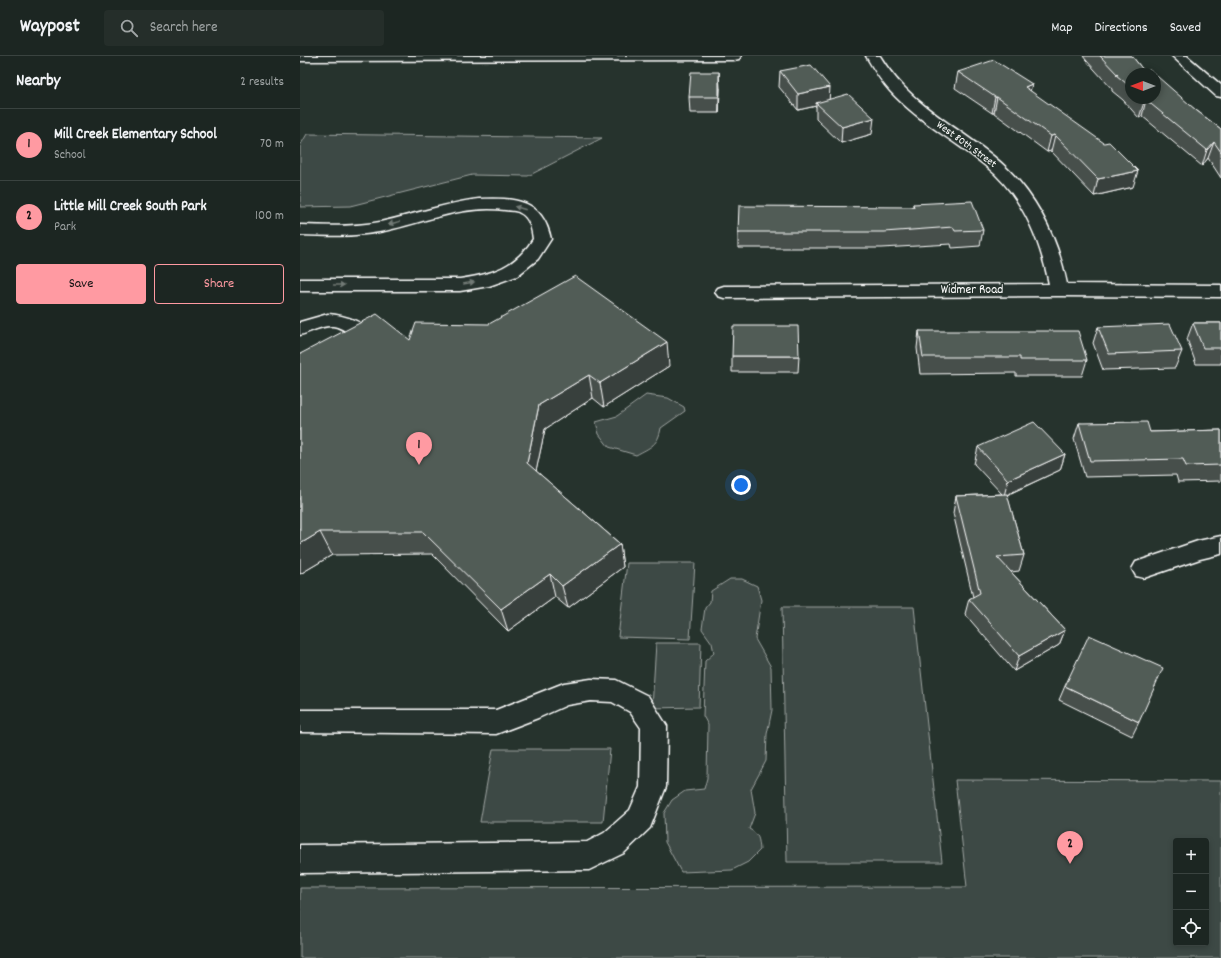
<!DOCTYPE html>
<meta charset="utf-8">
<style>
:root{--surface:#1c2622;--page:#252e2a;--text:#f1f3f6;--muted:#a0a5a5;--line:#3a4340;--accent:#ff9aa2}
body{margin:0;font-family:Dekko,sans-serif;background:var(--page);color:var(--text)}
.controls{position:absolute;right:12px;bottom:12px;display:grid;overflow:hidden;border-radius:4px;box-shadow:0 2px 6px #0003}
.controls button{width:36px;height:36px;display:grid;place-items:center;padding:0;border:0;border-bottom:1px solid var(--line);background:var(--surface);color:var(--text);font:20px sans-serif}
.compass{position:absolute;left:825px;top:12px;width:36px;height:36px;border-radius:50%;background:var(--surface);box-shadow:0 2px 6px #0003;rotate:270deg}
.you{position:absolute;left:441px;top:429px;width:14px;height:14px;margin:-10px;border:3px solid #fff;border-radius:50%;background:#1a73e8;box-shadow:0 0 0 6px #1a73e833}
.badge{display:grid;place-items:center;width:26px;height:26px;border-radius:50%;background:var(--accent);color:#111;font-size:13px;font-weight:700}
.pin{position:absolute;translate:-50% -33px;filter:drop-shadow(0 1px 2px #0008)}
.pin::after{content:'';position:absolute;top:21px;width:14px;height:12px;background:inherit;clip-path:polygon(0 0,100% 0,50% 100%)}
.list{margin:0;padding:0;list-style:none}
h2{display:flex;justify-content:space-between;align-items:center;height:52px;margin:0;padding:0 16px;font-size:17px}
h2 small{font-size:13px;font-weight:400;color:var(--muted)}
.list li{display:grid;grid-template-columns:26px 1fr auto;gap:12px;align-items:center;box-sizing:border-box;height:72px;padding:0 16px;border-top:1px solid var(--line)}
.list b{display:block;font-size:15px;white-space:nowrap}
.list p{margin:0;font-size:13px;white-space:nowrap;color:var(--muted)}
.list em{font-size:13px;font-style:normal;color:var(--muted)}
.actions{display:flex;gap:8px;padding:12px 16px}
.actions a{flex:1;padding:9px 0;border:1px solid var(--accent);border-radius:4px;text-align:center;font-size:14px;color:var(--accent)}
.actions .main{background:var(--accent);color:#111}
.icon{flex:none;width:22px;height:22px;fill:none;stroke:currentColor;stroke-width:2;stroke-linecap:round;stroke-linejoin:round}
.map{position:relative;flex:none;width:921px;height:902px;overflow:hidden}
header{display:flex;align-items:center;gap:24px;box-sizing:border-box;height:56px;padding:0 20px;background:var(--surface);border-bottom:1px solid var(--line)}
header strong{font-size:19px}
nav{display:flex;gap:22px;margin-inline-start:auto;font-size:14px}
.search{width:280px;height:36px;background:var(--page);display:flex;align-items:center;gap:10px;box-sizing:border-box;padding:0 14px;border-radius:4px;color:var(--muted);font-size:15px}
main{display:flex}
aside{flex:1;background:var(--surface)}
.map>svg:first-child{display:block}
</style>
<header>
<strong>Waypost</strong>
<div class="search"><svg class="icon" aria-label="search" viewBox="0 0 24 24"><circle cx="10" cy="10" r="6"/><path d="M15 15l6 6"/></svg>Search here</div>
<nav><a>Map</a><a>Directions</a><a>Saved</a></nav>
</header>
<main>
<aside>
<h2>Nearby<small>2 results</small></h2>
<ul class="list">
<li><span class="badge">1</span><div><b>Mill Creek Elementary School</b><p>School</p></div><em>70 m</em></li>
<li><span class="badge">2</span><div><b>Little Mill Creek South Park</b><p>Park</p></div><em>100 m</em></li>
</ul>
<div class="actions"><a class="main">Save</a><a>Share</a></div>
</aside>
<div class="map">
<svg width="921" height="902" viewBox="0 0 921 902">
<rect width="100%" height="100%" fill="#26332d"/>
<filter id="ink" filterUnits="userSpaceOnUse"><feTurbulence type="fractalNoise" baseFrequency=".025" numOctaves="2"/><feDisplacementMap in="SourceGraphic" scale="8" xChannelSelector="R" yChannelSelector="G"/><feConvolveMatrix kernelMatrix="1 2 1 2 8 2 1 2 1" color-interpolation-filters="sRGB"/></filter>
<g filter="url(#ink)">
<path fill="#3e4944" stroke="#9ea4a2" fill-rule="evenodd" d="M 7,78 L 302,82 L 228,120 L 172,119 L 50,150 L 0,151 L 0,90 Z
M 346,339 L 368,342 L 384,351 L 385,355 L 361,372 C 358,389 351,391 336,399 L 309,391 L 299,378 L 296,366 L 317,360 Z
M 327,507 L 395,507 L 390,583 L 318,581 Z
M 430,523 L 442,523 L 457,530 L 461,544 L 455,583 L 471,611 L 472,654 L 467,678 L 466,705 L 451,733 L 455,757 L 449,773 C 459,778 459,783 460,794 L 448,806 L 432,814 L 381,816 L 365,786 L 364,757 L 372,744 L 385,735 L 404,733 L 407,722 L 408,669 L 403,660 L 405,605 L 414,597 L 412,587 L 402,573 L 405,552 L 410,546 L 411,535 Z
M 482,551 L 614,551 L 642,806 L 487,806 Z
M 356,587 L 401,587 L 399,651 L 352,652 Z
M 193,693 L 310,693 L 303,766 L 180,766 Z
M 655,724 L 921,725 L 921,902 L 0,902 L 0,832 L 667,831 ZM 876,785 L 906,785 L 906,887 L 876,887 Z"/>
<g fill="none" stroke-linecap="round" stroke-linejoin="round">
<defs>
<path id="minor" d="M 0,0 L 441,0 L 439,3 L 434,4 L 0,5 Z
M 566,0 L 580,0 C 609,48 651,66 693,100 C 733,132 757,178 767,228 L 921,229 L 921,241 L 759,240 L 424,242 L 418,240 L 415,236 L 418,232 L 424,230 L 749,228 C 741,188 725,147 695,118 C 662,88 620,68 590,35 C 580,24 573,12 566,0 Z
M 872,0 L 887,0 L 921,29 L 921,41 L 916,40 Z
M 179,143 C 214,142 242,142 251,183 L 238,203 L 217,220 L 189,230 L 160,235 L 0,235 L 0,223 L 160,223 C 192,218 215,212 233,183 C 232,174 229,161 220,157 C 216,154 209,155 205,154 C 161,148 121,168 79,176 C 53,181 26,180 0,179 L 0,169 C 27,170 54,171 80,166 C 113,159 145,147 179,143 Z
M 28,258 C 45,259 68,267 78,282 L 75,286 C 57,291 49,272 33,270 C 21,269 11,276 0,279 L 0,266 Z
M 921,480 L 921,498 L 900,503 L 844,522 L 836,520 L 832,513 L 836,506 L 898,485 Z
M 291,623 L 316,624 L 348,640 L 367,670 L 366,731 L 350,772 L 324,797 L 289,814 L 0,817 L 0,789 L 287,786 L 304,777 L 330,754 L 340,731 L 341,672 L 330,656 L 312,646 L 291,645 L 267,649 L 238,662 L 196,678 L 0,676 L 0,654 L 196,654 L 264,627 Z"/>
</defs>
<use href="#minor" stroke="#fff" stroke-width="3"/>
<use href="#minor" fill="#26332d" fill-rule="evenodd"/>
</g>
<path fill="#464f4b" stroke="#fff" fill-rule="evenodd" d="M 783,0 L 832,0 L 844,15 L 921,73 L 921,122 L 908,102 L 902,110 L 842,60 L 839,62 L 823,44 L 812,35 L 812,33 L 786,4 ZM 831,18 L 855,42 L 831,42 Z
M 480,15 L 529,43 L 572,78 L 541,87 L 516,63 L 516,50 L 498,54 L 479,31 Z
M 658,16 L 730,35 L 833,131 L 794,140 L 751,95 L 747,96 L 694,57 L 692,57 L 655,32 Z
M 420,32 L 419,57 L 390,57 L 389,41 Z
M 613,148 L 683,174 L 680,190 L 652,192 L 651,188 L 582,192 L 438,192 L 438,176 L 613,151 Z
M 893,267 L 921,267 L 921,308 L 896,308 L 887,283 Z
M 798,271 L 882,295 L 875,312 L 803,314 L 793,287 Z
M 619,275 L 787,304 L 782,320 L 716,320 L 716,317 L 620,318 L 617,292 Z
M 110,284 L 369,310 L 304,351 L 293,342 L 245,373 L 236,415 L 320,488 L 323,511 L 268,552 L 255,541 L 208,575 L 132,498 L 32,499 L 0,518 L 0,298 Z
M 432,300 L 499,300 L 498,316 L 432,316 Z
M 779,367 L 850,376 L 921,374 L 921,425 L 878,426 L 876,419 L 785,421 L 774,383 Z
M 678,391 L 765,398 L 760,414 L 707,439 L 724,499 L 719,515 L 711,516 L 765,574 L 759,589 L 714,615 L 665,558 L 669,543 L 673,541 L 653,457 L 656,440 L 702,438 L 674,408 Z
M 765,630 L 839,666 L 832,680 L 759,644 Z"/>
<path fill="#39403d" stroke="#fff" d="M 419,16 L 420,32 L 419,57 Z
M 732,28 L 728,44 L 725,31 Z
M 530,31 L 529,47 L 516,47 L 516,50 L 498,54 L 498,38 Z
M 695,41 L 697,41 L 694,57 L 692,57 Z
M 846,44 L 842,60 L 839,62 L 844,46 Z
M 574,62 L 572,78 L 541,87 L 542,71 Z
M 755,79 L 751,95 L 747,96 L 751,80 Z
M 914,86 L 908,102 L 902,110 L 907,94 Z
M 838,115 L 833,131 L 794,140 L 798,123 Z
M 367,286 L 369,310 L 304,351 L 300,327 Z
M 289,319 L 293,342 L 245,373 L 233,430 L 227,407 L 239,349 Z
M 765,398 L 760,414 L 704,440 L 708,424 Z
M 20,476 L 32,499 L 0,518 L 0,488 Z
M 320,488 L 323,511 L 268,552 L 262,530 Z
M 250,518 L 255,541 L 208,575 L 201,553 Z
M 765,574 L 759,589 L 714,615 L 719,600 Z"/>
<path fill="#515c57" stroke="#fff" d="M 800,0 L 832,0 L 844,15 L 850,14 L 897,55 L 921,73 L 921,96 L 914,86 L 907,94 L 846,44 L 844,46 L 840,42 L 855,42 L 855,18 L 831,18 L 831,33 L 827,28 L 816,19 L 818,19 Z
M 694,4 L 732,28 L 725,31 L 804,87 L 809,86 L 838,115 L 798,123 L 755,79 L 751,80 L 697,41 L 695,41 L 658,16 Z
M 511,9 L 530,31 L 498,38 L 480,15 Z
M 391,16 L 419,16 L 419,41 L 389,41 Z
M 548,38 L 574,62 L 542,71 L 516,47 Z
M 672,145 L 683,174 L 655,175 L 653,171 L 584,176 L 438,176 L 439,150 L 614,151 L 613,148 Z
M 275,220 L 367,286 L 300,327 L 289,319 L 239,349 L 227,407 L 320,488 L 262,530 L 250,518 L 201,553 L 123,476 L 20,476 L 0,488 L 0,298 L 77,258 L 110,284 L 116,267 L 189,268 Z
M 893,267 L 921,267 L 921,292 L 903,292 Z
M 870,268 L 882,295 L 809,298 L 798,271 Z
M 433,270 L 498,270 L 499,300 L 432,300 Z
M 619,275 L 778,275 L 787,304 L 720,304 L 720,301 L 623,301 Z
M 734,366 L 765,398 L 708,424 L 678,391 Z
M 847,366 L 850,376 L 921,374 L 921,409 L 886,410 L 883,403 L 790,405 L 779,367 Z
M 707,438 L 724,499 L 697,501 L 765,574 L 719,600 L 669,543 L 680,537 L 656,440 Z
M 789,579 L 863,612 L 839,666 L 765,630 Z"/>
<defs><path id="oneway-solid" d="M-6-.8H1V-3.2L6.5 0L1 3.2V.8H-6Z"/></defs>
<g fill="#727a76">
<use href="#oneway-solid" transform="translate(220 152) rotate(-164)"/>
<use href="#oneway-solid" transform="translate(94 167) rotate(165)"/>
<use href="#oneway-solid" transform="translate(169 227) rotate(-10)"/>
<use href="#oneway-solid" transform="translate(39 229)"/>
</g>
</g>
<g text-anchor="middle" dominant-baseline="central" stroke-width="3" stroke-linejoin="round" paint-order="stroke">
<g font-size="11" fill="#fff" stroke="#26332d">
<text transform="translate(666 89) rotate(36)">West 80th Street</text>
</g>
<g font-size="13" fill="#fff" stroke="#26332d">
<text x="672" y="234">Widmer Road</text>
</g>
</g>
</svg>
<div class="controls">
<button>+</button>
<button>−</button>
<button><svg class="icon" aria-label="locate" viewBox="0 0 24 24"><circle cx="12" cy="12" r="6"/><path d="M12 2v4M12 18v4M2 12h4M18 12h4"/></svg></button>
</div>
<svg class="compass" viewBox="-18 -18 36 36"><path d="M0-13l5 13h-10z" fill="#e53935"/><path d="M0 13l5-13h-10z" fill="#a0a5a5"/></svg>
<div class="you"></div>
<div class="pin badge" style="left:119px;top:409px">1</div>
<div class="pin badge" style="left:770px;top:808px">2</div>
</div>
</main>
